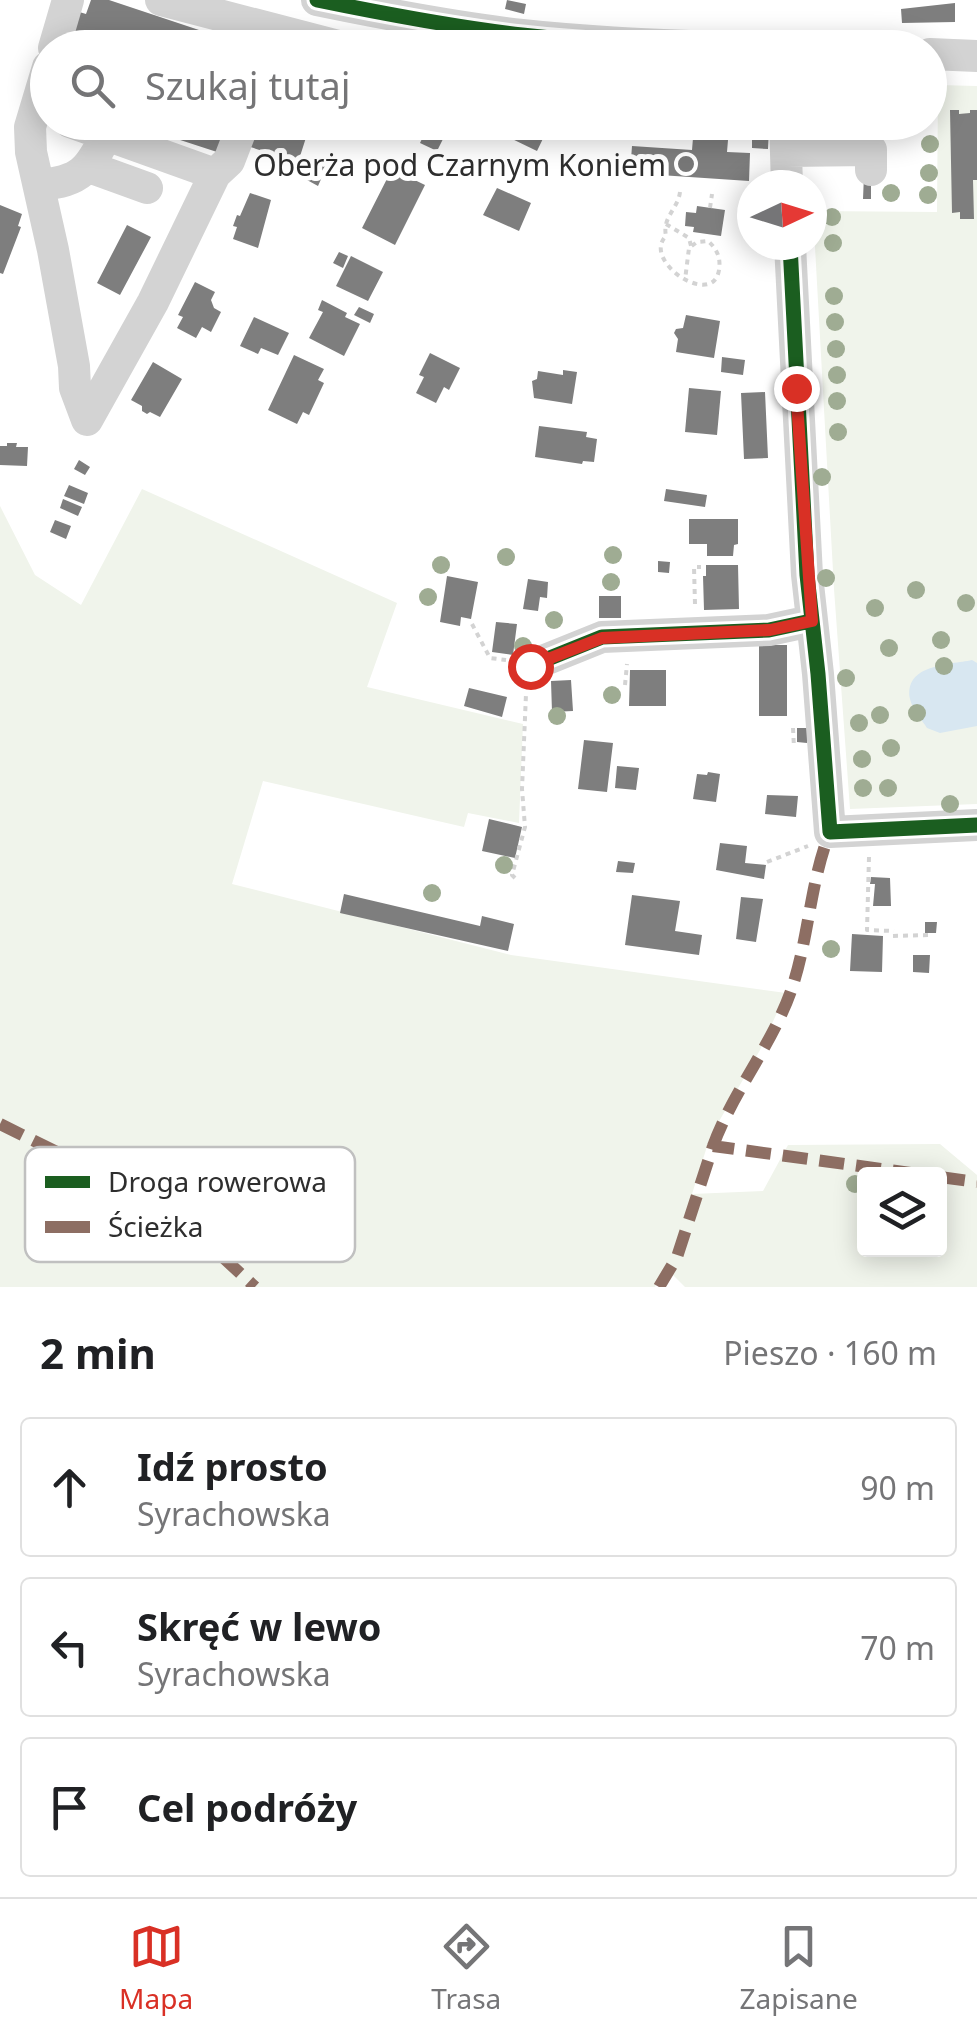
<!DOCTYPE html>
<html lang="pl">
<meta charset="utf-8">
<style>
:root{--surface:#fff;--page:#f6f6f6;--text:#202124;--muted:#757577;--line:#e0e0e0;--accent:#d93025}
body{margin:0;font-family:"Noto Sans",sans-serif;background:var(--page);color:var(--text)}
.controls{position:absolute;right:30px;bottom:30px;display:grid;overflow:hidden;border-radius:10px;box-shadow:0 5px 25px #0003}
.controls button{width:90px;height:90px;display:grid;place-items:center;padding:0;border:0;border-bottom:2px solid var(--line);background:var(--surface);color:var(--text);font:50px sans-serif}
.compass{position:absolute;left:737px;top:170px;width:90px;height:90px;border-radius:50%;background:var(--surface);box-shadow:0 5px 25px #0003;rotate:86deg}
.stop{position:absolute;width:30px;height:30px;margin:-22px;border:8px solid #d93025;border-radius:50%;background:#fff}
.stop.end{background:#d93025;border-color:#fff;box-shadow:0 2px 10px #0008}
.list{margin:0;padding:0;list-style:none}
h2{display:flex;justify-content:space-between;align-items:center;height:130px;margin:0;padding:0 40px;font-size:42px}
h2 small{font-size:32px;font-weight:400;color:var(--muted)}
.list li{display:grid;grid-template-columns:65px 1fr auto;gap:30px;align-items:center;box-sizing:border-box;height:140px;margin:0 20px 20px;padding:0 20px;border:2px solid var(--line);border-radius:10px}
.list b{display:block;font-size:38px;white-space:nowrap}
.list p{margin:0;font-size:32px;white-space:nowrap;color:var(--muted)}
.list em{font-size:32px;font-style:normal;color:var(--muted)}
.icon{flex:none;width:55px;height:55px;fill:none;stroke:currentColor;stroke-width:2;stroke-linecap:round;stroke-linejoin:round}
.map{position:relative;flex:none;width:977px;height:1287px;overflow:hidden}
.search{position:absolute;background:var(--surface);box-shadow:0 5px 25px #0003;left:30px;right:30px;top:30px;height:110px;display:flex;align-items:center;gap:25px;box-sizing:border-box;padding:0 35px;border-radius:55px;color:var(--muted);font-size:38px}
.sheet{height:610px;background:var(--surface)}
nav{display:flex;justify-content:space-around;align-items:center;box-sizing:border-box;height:140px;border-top:2px solid var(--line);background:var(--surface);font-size:28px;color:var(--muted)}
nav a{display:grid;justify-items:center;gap:5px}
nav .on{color:var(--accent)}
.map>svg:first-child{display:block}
</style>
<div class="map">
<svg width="977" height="1287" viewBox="0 0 977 1287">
<rect width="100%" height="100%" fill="#fff"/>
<path fill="#f0f4eb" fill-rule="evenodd" d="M 938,85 L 977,86 L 977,804 L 850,809 L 834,589 L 813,211 L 937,212 Z
M 142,489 L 397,603 L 367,687 L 523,724 L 519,823 L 468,813 L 464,827 L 263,781 L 232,884 L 511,955 L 786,993 L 760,1050 L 710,1137 L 692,1194 L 763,1191 L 788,1145 L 940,1144 L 977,1175 L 977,1287 L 685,1287 L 666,1268 L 655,1287 L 0,1287 L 0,506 L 35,575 L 81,605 ZM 864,1174 L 940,1174 L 940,1250 L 864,1250 Z"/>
<path fill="#d8e7f1" d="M 972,660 L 977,663 L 977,726 L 940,733 L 927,728 C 922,720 912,709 910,699 C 904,664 949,665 972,660 Z"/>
<path fill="#7e7e7e" d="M 91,0 L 109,0 L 253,48 L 64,48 L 76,11 L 86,14 Z
M 507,0 L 526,4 L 524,14 L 505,9 Z
M 955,3 L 955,22 L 902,23 L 901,9 Z
M 950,110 L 959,110 L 959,114 L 970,113 L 970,110 L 977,110 L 977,180 L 973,180 L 974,219 L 960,219 L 960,212 L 952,213 Z
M 223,122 L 219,135 L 222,137 L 217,152 L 128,123 Z
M 256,122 L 311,122 L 294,175 L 269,167 L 272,154 L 241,144 Z
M 430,122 L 463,122 L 457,133 L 448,129 L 437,151 L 420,143 Z
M 515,122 L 551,122 L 537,151 L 508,137 Z
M 662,122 L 686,122 L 684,137 L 660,133 Z
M 759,129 L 769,130 L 768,149 L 752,148 L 752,139 L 758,139 Z
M 693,138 L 728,140 L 727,152 L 750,153 L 749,181 L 630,173 L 632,146 L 692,150 Z
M 318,156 L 329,161 L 318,186 L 307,180 Z
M 392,169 L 425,185 L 395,245 L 362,228 Z
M 864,175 L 871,181 L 871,199 L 863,199 Z
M 497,188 L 531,203 L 519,231 L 483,215 Z
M 250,193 L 271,200 L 258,248 L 233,239 L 237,227 L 233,226 L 237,215 L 240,216 Z
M 0,205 L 22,214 L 18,226 L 21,227 L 3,274 L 0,273 Z
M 697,206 L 725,210 L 721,236 L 693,232 L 694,227 L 685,226 L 686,212 L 696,213 Z
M 127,225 L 151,237 L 120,295 L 97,283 Z
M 339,252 L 348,256 L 343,268 L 333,263 Z
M 351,256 L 383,272 L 368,301 L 336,286 Z
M 195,282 L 215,292 L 211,300 L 214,308 L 221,312 L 211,332 L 202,327 L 196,338 L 177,328 L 183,317 L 178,315 Z
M 322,300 L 347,313 L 345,317 L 360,324 L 344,356 L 309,338 L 323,312 L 318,310 Z
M 359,307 L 374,314 L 370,323 L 354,315 Z
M 686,315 L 720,321 L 714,358 L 676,352 L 678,339 L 674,333 L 676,329 L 683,328 Z
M 254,317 L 289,333 L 278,355 L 261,348 L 258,354 L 240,346 Z
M 430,353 L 460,368 L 449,390 L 444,387 L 436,403 L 416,393 L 424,377 L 419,375 Z
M 294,355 L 324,369 L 318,380 L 324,383 L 309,415 L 303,412 L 297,424 L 268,410 Z
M 722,357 L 745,360 L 743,375 L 721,372 Z
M 153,362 L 182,379 L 160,417 L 150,412 L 147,414 L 142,411 L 142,406 L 131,400 Z
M 563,370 L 577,372 L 572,404 L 534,398 L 532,381 L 537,379 L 538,371 L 563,375 Z
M 689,388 L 721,391 L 717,435 L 685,432 Z
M 765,392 L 768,458 L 744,459 L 741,393 Z
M 539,426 L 587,432 L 586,437 L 597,439 L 594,462 L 583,461 L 582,464 L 535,457 Z
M 7,443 L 17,443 L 16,447 L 28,447 L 27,466 L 0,465 L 0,446 L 7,446 Z
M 79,460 L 90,467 L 85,475 L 74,469 Z
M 69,485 L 88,493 L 84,504 L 64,496 Z
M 666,489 L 707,495 L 705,507 L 664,501 Z
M 63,499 L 82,507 L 78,516 L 60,508 Z
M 689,519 L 738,519 L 738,544 L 734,545 L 733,556 L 707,556 L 707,544 L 689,544 Z
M 55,520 L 71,526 L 66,539 L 50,532 Z
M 658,561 L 670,562 L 669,573 L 658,572 Z
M 706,565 L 738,565 L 739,609 L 704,610 L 703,576 L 706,576 Z
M 447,576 L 478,582 L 471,619 L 461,617 L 460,626 L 440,622 Z
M 528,579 L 548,582 L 547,598 L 540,597 L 538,611 L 523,609 Z
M 599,596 L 621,596 L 621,618 L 599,618 Z
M 496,622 L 517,624 L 513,655 L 492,652 Z
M 759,645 L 787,645 L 787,716 L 759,716 Z
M 630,670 L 666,670 L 666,706 L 629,706 Z
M 571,680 L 573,711 L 552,712 L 551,681 Z
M 469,688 L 507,697 L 502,717 L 464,706 Z
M 797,728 L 807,728 L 807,743 L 797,742 Z
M 584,740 L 613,743 L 607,792 L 578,789 Z
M 617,766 L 639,768 L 636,790 L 615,788 Z
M 708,772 L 720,774 L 716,802 L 693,799 L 697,774 L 707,775 Z
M 767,795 L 798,796 L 796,817 L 765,814 Z
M 489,819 L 522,827 L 515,858 L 482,851 Z
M 720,843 L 747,846 L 745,863 L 766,865 L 764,879 L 716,870 Z
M 618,861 L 635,863 L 633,873 L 616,872 Z
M 871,877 L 890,878 L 891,906 L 873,906 L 875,884 L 870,884 Z
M 344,894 L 480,926 L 482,916 L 514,924 L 508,951 L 340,913 Z
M 632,895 L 680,901 L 675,931 L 702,935 L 699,955 L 625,945 Z
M 741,897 L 763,899 L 756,942 L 736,939 Z
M 925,922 L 937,922 L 936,933 L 925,933 Z
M 852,934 L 883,936 L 882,972 L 850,971 Z
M 913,955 L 930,955 L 929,973 L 913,972 Z"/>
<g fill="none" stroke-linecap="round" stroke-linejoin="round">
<path stroke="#d3d3d3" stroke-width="4" stroke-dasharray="5 5" stroke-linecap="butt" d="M 680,192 C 678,209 662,217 666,236 C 641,261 713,309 719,270 C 721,258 717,249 708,241 L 697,242 L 689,248 L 685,280
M 710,208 L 712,194
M 666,224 L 689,238 L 691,246
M 695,604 L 694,567 L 701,567
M 472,624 L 490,658 L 506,660
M 625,685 L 627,664
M 793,728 L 794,748
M 869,857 L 867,930 L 894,931
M 767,862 L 808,846
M 515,878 L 512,875 L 525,827 L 522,789 L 526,694
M 893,936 L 929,935"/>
<path stroke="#d3d3d3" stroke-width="32" d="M 161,0 L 342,47
M 317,0 C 385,14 453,27 522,35 C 593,43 666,45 737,48
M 54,48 L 68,0
M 930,54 L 977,56
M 48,67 L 30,127 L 31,152 L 53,250 L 74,366 L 75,388 L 87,420 L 153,302 L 215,174
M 70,122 L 215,174 L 229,161 L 244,122
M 785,122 L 787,185
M 786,151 L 871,150 L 871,170
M 89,167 L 147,188
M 40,185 C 82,181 88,170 107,134
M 790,245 L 807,575 L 818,674 L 830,832 L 977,825
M 530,666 L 602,637 L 769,630 L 811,621"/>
<path stroke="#8d6e63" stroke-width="12" stroke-dasharray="25 12" stroke-linecap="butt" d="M 0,1124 L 83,1165 L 215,1250 L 255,1287
M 713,1146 C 733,1091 773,1044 792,988 C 809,937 810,882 830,832
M 940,1177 L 977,1182
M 659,1287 L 677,1257 L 713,1146 L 918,1174"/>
<defs>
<path id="cycleway" d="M 317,0 C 385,14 453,27 522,35 C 593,43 666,45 737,48
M 790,245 L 807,575 L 818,674 L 830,832 L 977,825
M 530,666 L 602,637 L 769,630 L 811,621"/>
</defs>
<use href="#cycleway" stroke="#fff" stroke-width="21"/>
<use href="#cycleway" stroke="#1b5e20" stroke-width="15"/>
</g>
<g fill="#9fac93">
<circle cx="930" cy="144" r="9"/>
<circle cx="929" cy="173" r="9"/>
<circle cx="891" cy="193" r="9"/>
<circle cx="928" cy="195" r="9"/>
<circle cx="832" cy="217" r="9"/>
<circle cx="833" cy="243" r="9"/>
<circle cx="834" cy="296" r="9"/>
<circle cx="835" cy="322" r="9"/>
<circle cx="836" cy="349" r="9"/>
<circle cx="837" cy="375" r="9"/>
<circle cx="837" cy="401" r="9"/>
<circle cx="838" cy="432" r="9"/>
<circle cx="822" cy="477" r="9"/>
<circle cx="613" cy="555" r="9"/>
<circle cx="506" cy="557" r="9"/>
<circle cx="441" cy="565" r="9"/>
<circle cx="826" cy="578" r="9"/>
<circle cx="611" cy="582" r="9"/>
<circle cx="916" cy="590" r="9"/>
<circle cx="428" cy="597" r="9"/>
<circle cx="966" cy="603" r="9"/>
<circle cx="875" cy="608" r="9"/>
<circle cx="554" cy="620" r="9"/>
<circle cx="941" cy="640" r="9"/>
<circle cx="523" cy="646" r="9"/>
<circle cx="889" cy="648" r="9"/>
<circle cx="944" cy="666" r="9"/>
<circle cx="846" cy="678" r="9"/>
<circle cx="612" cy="695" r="9"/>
<circle cx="917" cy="713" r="9"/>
<circle cx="880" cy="715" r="9"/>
<circle cx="557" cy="716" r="9"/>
<circle cx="859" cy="723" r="9"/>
<circle cx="891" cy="748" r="9"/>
<circle cx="862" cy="759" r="9"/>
<circle cx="863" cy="788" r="9"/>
<circle cx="888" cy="788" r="9"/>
<circle cx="950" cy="804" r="9"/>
<circle cx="504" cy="865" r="9"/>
<circle cx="432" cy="893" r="9"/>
<circle cx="831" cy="949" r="9"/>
<circle cx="855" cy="1184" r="9"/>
</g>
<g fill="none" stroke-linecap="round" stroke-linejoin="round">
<path stroke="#d93025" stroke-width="12" d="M 530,666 L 602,638 L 770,630 L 812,621 L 796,388"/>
</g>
<circle fill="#777" stroke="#fff" stroke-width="4" cx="686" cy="164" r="10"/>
<g text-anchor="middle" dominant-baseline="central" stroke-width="10" stroke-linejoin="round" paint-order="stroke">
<g font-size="30" fill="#2e2e2e" stroke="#fff" text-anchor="end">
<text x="666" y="164">Oberża pod Czarnym Koniem</text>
</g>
</g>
<rect x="25" y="1147" width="330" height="115" rx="15" fill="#fff" stroke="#c0c0c0" stroke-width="2.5"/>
<rect x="45" y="1176" width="45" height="12" fill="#1b5e20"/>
<rect x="45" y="1221" width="45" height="12" fill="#8d6e63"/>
<g font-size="28" fill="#2e2e2e">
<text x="108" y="1192">Droga rowerowa</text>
<text x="108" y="1237">Ścieżka</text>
</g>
</svg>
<div class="controls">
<button><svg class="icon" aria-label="layers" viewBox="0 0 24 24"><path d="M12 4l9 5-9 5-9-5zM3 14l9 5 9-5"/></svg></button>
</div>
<svg class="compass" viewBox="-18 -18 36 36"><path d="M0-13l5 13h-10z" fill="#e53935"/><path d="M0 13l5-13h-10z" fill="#757577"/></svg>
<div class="stop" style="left:530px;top:666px"></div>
<div class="stop end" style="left:796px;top:388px"></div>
<div class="search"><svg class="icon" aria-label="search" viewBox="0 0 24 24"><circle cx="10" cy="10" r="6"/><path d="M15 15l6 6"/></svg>Szukaj tutaj</div>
</div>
<section class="sheet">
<h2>2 min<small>Pieszo · 160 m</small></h2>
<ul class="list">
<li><svg class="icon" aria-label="ahead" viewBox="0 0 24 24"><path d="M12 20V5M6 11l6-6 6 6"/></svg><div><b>Idź prosto</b><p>Syrachowska</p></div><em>90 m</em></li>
<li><svg class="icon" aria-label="left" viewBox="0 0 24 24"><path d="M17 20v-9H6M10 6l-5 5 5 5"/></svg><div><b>Skręć w lewo</b><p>Syrachowska</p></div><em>70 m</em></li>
<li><svg class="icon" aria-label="arrive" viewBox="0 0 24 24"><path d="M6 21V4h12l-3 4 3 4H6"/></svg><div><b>Cel podróży</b></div></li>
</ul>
</section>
<nav>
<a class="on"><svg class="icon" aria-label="map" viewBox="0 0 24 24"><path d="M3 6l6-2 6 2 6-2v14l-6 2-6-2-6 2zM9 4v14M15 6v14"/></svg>Mapa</a>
<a><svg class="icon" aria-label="directions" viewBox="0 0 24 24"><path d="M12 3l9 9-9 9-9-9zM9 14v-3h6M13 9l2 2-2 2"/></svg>Trasa</a>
<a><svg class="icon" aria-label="saved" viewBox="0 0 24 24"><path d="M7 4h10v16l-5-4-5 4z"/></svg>Zapisane</a>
</nav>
